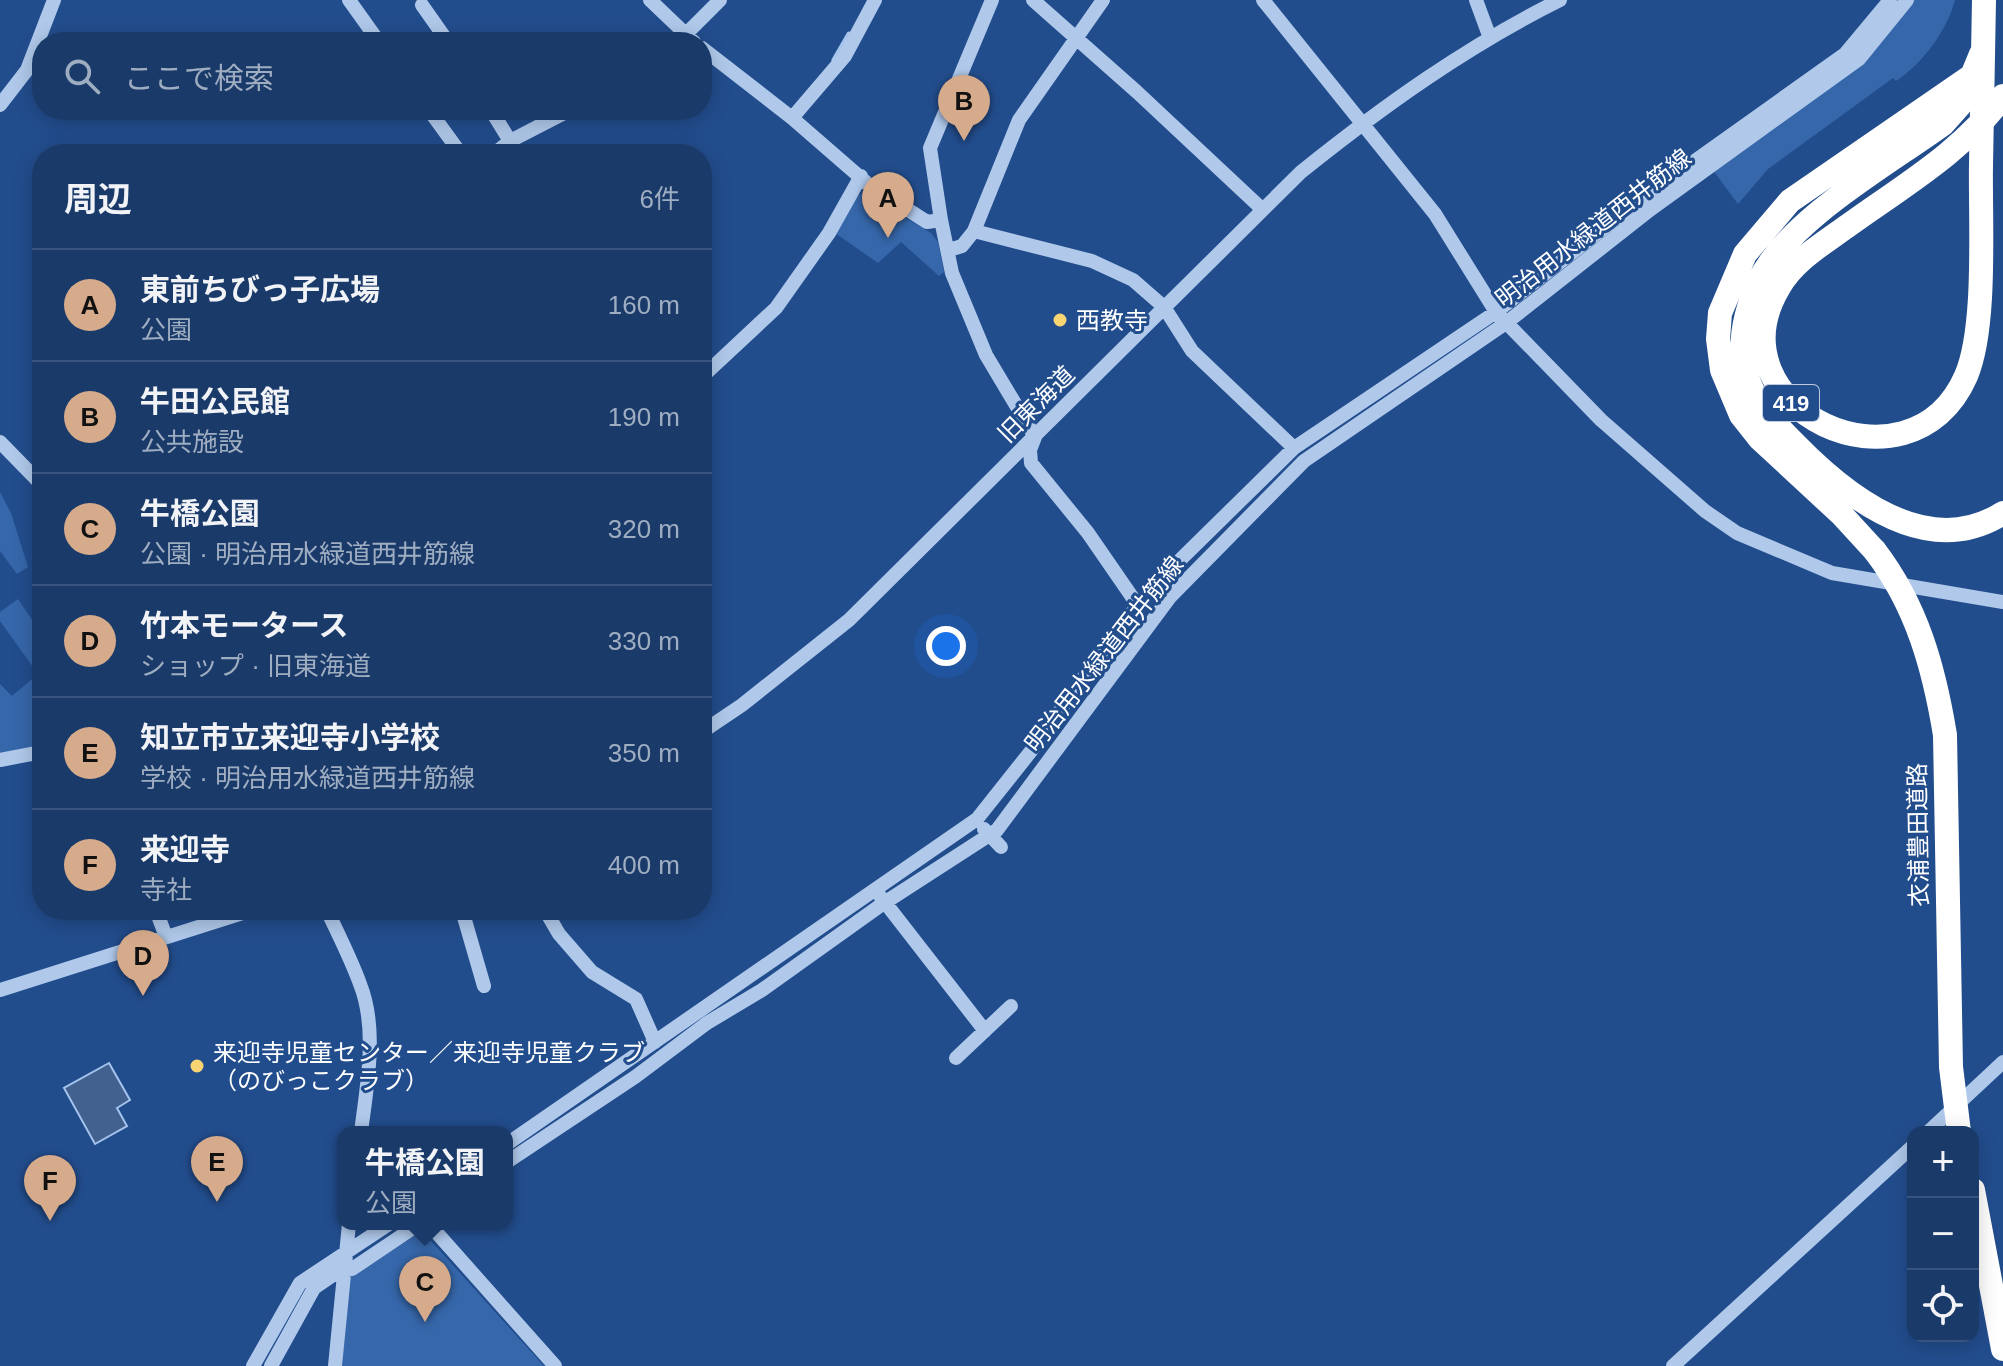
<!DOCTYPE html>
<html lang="ja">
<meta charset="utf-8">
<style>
:root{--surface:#1a3a6a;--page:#234170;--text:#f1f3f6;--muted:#9fadc1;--line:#38547e;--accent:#d6ab8b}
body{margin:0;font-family:Helvetica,"Noto Sans JP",sans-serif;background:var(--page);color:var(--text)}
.controls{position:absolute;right:24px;bottom:24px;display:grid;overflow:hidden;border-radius:16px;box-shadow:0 4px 20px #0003}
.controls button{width:72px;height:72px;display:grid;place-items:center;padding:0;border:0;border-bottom:2px solid var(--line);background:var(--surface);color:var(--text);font:40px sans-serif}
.you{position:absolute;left:946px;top:646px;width:28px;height:28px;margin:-20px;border:6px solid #fff;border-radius:50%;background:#1a73e8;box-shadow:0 0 0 12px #1a73e833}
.badge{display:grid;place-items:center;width:52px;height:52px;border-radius:50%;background:var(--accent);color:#111;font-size:26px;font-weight:700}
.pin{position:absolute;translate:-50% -66px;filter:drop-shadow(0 2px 4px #0008)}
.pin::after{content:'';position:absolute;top:42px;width:28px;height:24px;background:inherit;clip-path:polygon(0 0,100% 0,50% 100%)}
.popup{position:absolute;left:337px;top:1126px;width:176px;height:104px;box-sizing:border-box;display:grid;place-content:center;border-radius:16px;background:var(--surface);filter:drop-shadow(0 2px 6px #0005);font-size:26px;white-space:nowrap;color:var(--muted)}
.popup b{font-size:30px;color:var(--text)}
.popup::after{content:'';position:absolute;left:50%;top:100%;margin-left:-16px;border:16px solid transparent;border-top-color:var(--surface)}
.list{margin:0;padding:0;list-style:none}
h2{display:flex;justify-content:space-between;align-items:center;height:104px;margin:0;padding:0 32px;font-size:34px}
h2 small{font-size:26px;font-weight:400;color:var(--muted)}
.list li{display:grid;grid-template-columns:52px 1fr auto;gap:24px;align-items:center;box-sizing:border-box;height:112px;padding:0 32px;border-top:2px solid var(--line)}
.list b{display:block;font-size:30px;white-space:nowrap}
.list p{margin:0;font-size:26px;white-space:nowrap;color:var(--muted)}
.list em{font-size:26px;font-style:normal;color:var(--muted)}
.icon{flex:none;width:44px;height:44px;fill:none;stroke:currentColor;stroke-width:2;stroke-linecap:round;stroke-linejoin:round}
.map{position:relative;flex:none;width:2003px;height:1366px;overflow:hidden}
.search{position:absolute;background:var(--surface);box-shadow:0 4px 20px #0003;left:32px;top:32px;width:680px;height:88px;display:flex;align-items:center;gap:20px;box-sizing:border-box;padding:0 28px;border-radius:32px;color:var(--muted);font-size:30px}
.panel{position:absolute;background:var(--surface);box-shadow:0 4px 20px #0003;left:32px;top:144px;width:680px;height:776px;border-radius:32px}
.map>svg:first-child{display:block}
</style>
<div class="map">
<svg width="2003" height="1366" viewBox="0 0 2003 1366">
<rect width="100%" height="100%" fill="#224d8d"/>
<path fill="#3667aa" d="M 1914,0 L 1955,0 C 1947,31 1922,64 1896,81 L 1893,78 L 1768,169 L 1738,204 L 1712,169 L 1866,59 Z
M 863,193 L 931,233 L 938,242 L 944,272 L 939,276 L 901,242 L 878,263 L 835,233 L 855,197 Z
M 0,492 L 11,513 L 28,567 L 17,574 L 0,551 Z
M 18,599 L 42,635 L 42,740 L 35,749 L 0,756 L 0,684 L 12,696 L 38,674 L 0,621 L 0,612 Z
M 422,1231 L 544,1366 L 342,1366 L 350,1278 Z"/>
<path fill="#42618f" stroke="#a4c4ed" stroke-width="2" d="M 109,1063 L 130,1100 L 117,1108 L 127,1126 L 95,1144 L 64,1088 Z"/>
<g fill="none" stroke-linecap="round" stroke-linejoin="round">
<path stroke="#a4c4ed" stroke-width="5" d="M 834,60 L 849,34"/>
<path stroke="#b0c9eb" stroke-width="14" d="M 349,0 L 379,42
M 650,0 L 694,42
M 1033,0 L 1137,92 L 1262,209
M 1263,0 L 1435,214 L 1496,312 L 1601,420 L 1705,511 L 1737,533 L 1832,573 L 2003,602
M 1476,0 L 1490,38
M 422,5 L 448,42
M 678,42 L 720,0
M 702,48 L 792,118 L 868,184 L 927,222 L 941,220 L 952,273 L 986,355 L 1035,437 L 1030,450 L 1031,463 L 1088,533 L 1139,607
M 0,105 L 27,70 L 54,0
M 429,110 L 461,154
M 491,110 L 510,141
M 792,118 L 845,56 L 875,0
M 494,154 L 510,141 L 570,110
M 941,220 L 930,148 L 992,0
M 974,231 L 1092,261 L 1133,280 L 1164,307 L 1192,351 L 1294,448
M 949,250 L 962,246 L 974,231 L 1019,120 L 1103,0
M 702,377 L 776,308 L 829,233 L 861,176
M 0,442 L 42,485
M 702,732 L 742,705 L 849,620 L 1301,172 C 1382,107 1467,46 1560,0
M 0,760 L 42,752
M 984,829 L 1001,847
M 880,896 L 985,1031
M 156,910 L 166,937
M 327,910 C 338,934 351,959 360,984 C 378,1029 367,1085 361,1132
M 462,910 L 484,986
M 545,910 L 559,934 L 592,972 L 636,999 L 655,1042
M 0,990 L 252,910
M 956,1058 L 1011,1006
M 1928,1132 L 2003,1062
M 507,1144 L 977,819 L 1035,746 L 1120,626 L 1182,558 L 1294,448 L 1496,312 L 1640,200 L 1845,54 L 1890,0
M 507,1162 L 635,1077 L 707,1023 L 762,990 L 881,905 L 997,830 L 1170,597 L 1304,461 L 1506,323 L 1651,209 L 1859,59 L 1907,0
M 429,1224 L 555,1366
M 253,1366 L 300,1283 L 389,1224
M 271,1366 L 314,1288 L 336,1273 L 352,1269 L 419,1224
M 335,1366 L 349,1224
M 1673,1366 L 1913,1146"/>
<path stroke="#fff" stroke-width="24" d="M 1981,54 L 1960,105 L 1943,124 C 1888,164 1788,220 1759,281 C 1744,314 1735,353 1751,387 C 1760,409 1779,428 1796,445 C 1847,497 1928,561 2003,513
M 1981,165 C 1980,221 1987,327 1966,376 C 1910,504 1707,408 1779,287 C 1794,261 1821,245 1846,227 C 1901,187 1963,152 2003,96
M 1875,551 L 1841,514 L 1760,439 L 1741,415 L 1722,370 L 1718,339 L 1720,313 L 1745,254 L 1790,201 L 1973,75
M 1973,1190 L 2003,1349"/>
<path stroke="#fff" stroke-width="24" d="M 1981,165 L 1984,0
M 1875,551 C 1917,606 1934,668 1945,735 L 1951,1067 L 1959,1132"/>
</g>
<g fill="#f8d572" stroke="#224d8d" stroke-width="3">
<circle cx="1060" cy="320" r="8"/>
<circle cx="197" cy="1066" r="8"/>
</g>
<g text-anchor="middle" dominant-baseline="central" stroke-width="6" stroke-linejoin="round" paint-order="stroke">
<rect fill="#224d8d" stroke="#bdcadd" stroke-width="2" x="1763" y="385" width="56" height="36" rx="6"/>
<g font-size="22" font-weight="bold" fill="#fff">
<text x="1791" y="403">419</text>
</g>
<g font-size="24" fill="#fff" stroke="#224d8d">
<text transform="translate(1593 228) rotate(-38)">明治用水緑道西井筋線</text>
<text transform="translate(1036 404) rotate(-45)">旧東海道</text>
<text transform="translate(1104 654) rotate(-52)">明治用水緑道西井筋線</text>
<text transform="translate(1918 835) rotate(-91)">衣浦豊田道路</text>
</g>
<g font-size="24" fill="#fff" stroke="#224d8d" text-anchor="start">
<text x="1076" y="320">西教寺</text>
<text x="213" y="1052">来迎寺児童センター／来迎寺児童クラブ<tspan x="213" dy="28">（のびっこクラブ）</tspan></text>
</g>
</g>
</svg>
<div class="controls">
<button>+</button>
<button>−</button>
<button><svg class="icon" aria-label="locate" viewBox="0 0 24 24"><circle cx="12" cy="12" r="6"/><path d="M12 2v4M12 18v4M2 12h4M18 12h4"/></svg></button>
</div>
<div class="you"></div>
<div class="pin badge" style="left:888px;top:238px">A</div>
<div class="pin badge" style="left:964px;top:141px">B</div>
<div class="pin badge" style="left:425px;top:1322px">C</div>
<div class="popup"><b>牛橋公園</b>公園</div>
<div class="pin badge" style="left:143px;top:996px">D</div>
<div class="pin badge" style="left:217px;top:1202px">E</div>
<div class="pin badge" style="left:50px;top:1221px">F</div>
<div class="search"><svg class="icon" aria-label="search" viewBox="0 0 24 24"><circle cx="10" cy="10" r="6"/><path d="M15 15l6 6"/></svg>ここで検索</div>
<section class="panel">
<h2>周辺<small>6件</small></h2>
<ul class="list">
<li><span class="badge">A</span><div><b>東前ちびっ子広場</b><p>公園</p></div><em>160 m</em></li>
<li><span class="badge">B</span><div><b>牛田公民館</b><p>公共施設</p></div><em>190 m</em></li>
<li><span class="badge">C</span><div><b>牛橋公園</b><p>公園 · 明治用水緑道西井筋線</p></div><em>320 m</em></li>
<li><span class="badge">D</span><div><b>竹本モータース</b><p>ショップ · 旧東海道</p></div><em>330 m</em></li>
<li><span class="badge">E</span><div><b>知立市立来迎寺小学校</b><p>学校 · 明治用水緑道西井筋線</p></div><em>350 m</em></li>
<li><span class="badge">F</span><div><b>来迎寺</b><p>寺社</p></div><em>400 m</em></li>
</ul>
</section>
</div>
